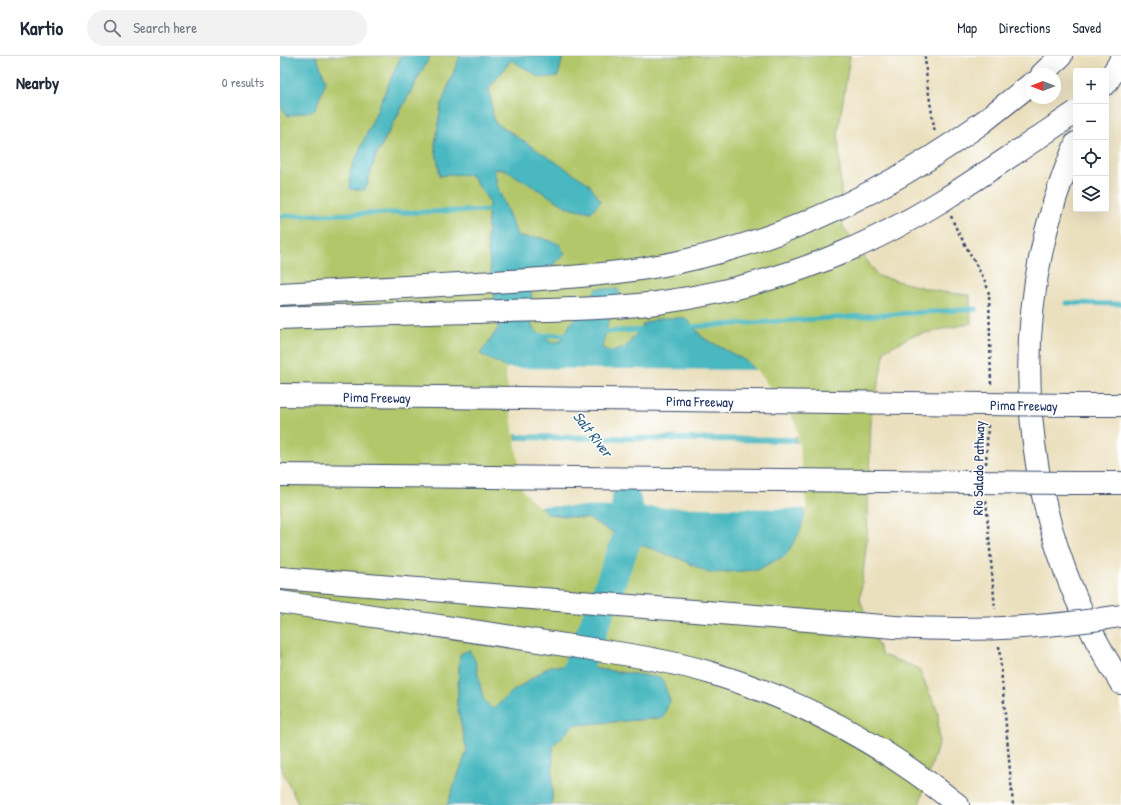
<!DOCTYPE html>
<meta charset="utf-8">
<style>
:root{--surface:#fff;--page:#f2f2f3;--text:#1f2937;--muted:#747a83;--line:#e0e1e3}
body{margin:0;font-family:"Patrick Hand",sans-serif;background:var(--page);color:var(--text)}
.controls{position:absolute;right:12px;top:12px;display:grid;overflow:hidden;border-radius:4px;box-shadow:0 4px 16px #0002}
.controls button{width:36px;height:36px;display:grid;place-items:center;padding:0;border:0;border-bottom:1px solid var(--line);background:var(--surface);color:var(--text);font:20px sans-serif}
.compass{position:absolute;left:745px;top:12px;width:36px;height:36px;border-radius:50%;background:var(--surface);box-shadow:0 4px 16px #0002;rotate:270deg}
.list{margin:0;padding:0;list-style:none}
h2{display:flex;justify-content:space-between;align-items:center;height:52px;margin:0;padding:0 16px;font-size:17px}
h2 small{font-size:13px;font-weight:400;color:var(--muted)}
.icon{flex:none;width:22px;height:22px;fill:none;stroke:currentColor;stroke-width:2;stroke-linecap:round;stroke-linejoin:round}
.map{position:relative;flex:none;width:841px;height:749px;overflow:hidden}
header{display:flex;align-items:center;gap:24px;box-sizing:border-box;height:56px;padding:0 20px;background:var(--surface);border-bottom:1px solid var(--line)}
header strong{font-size:19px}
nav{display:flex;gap:22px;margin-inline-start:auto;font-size:14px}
.search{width:280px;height:36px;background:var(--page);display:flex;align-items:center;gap:10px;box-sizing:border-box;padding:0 14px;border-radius:22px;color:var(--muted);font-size:15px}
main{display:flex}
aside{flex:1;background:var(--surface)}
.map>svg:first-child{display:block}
</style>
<header>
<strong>Kartio</strong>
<div class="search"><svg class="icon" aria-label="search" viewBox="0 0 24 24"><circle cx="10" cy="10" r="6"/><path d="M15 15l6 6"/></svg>Search here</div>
<nav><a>Map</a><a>Directions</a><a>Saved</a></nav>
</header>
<main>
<aside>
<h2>Nearby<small>0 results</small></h2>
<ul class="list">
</ul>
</aside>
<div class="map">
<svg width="841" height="749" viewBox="0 0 841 749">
<rect width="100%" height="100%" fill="#fff"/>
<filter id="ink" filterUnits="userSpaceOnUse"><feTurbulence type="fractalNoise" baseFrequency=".025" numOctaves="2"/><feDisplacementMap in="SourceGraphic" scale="8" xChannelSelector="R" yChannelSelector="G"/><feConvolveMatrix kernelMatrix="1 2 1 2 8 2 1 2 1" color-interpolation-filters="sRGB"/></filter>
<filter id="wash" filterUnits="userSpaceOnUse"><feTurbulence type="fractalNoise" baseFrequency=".012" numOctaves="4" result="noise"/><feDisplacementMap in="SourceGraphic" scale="16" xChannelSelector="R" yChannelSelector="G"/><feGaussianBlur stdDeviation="0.9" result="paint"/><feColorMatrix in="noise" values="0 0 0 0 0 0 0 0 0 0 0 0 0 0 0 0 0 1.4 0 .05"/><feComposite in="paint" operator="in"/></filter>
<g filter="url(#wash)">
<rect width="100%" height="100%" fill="#ebe0be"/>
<path fill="#b2c76b" stroke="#667b64" d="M 36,0 L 121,0 L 70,116 L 85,134 L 96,100 L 150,0 L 180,0 L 161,49 L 155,89 L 160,120 L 169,118 L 191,119 L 209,145 L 207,185 L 218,273 L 200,298 L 227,312 L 268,458 L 310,463 L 344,483 L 401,503 L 429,517 L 477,514 L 468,306 L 423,282 L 406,262 L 366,267 L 345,292 L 331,296 L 321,292 L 328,266 L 344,243 L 290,269 L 280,286 L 270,286 L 252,272 L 251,229 L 262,182 L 238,181 L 217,130 L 214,113 L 224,113 L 287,151 L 234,78 L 214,66 L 209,32 L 232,4 L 278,20 L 283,0 L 570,0 L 558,76 L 563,171 L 598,220 L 660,236 L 690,239 L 691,267 L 632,280 L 605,294 L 591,362 L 587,483 L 580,544 L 602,599 L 638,612 L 658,656 L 659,686 L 639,749 L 272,749 L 273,690 L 294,669 L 382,662 L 382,622 L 303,611 L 270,610 L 232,636 L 213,654 L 203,643 L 195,604 L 180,598 L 177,649 L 187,695 L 167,749 L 19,749 L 0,710 L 0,49 L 8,60 L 46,25 Z"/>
<path fill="#49b8c0" stroke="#32748f" d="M 0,0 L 36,0 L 46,25 L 35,54 L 8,60 L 0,49 Z
M 121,0 L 150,0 L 96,99 L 85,134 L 70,133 L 70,116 Z
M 180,0 L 283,0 L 278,20 L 261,22 L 231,4 L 209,32 L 214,66 L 308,127 L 321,145 L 311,156 L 287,151 L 224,113 L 214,113 L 217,130 L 238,181 L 262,182 L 279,188 L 285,198 L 251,229 L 252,272 L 270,286 L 280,286 L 290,269 L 317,232 L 337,233 L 344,243 L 328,266 L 322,292 L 331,296 L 345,292 L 365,267 L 381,262 L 406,262 L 423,282 L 468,306 L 514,368 L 525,458 L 520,476 L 506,499 L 477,514 L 429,517 L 401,503 L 344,483 L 310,463 L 268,458 L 244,435 L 227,312 L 200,298 L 218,273 L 207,185 L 209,145 L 191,119 L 169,118 L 160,120 L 155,89 L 161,49 Z
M 189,594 L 195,604 L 203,643 L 213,653 L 232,636 L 270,610 L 303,611 L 382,622 L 390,645 L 382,662 L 294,669 L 273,690 L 272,749 L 167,749 L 187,695 L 177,649 L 180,598 Z"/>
<path fill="#ebe0be" d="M 223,312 L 477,314 L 516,367 L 518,381 L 234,378 L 225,313 Z
M 235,384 L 519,387 L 527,453 L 258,450 L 243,435 Z"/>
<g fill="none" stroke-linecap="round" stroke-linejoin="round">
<path stroke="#49b8c0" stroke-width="5" d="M 0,160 L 215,154
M 786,247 L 841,248
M 407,271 L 696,253
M 319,276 L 365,274
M 256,280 L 290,278"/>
<path stroke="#49b8c0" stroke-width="30" d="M 282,648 L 285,646 L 353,467 L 346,445"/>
</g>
</g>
<g filter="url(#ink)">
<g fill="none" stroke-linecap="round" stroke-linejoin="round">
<defs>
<path id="highway" d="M 762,18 L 781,0
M 826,28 L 841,4
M 703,66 L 751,28
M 796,87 C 720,264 738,465 841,627
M 791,349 L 841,349
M 792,427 L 841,427
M 0,522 L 615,571
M 0,546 L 331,596 C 364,601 398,607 431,617 C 521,644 605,690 678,749"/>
</defs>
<use href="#highway" stroke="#3a4a6c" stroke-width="24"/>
<path stroke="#3a4a6c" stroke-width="2.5" stroke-dasharray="3 3" stroke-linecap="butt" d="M 645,0 L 647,26 L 655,77
M 671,160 L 675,170 L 706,227 L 709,238 L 711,330
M 706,408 L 708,367
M 706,445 L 715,553
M 719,590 L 733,749"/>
<use href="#highway" stroke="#fff" stroke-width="22"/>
<defs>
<path id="highway-bridge" d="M 0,238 C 72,234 143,230 215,226 C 277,222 338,219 399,206 C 511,182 611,133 703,66
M 0,262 C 65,260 130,257 195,256 C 255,254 317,254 377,247 C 441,238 505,222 564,196 C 647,161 721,106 796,56
M 0,339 L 791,349
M 0,419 L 792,427
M 615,571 C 691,576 766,572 841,560"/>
</defs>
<use href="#highway-bridge" stroke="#3a4a6c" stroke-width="24" stroke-linecap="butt"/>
<use href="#highway-bridge" stroke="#fff" stroke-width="22"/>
</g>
</g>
<g text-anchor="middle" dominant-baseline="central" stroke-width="3" stroke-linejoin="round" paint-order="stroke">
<g font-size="14" fill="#1b2f5e" stroke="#fff">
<text transform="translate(97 341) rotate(1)">Pima Freeway</text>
<text transform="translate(420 345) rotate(1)">Pima Freeway</text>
<text transform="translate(744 349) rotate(1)">Pima Freeway</text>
<text transform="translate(698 412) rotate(-89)">Rio Salado Pathway</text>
</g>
<g font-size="15" font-style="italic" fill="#2b5f80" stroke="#fff">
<text transform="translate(313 378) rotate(52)">Salt River</text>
</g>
</g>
</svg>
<div class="controls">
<button>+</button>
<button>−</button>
<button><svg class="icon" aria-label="locate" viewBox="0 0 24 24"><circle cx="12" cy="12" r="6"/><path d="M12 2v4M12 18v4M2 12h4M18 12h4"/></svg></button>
<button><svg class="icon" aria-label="layers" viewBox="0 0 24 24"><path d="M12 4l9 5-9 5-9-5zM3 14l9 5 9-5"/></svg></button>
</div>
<svg class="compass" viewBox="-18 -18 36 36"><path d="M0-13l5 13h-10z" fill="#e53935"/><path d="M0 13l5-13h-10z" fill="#747a83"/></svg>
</div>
</main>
